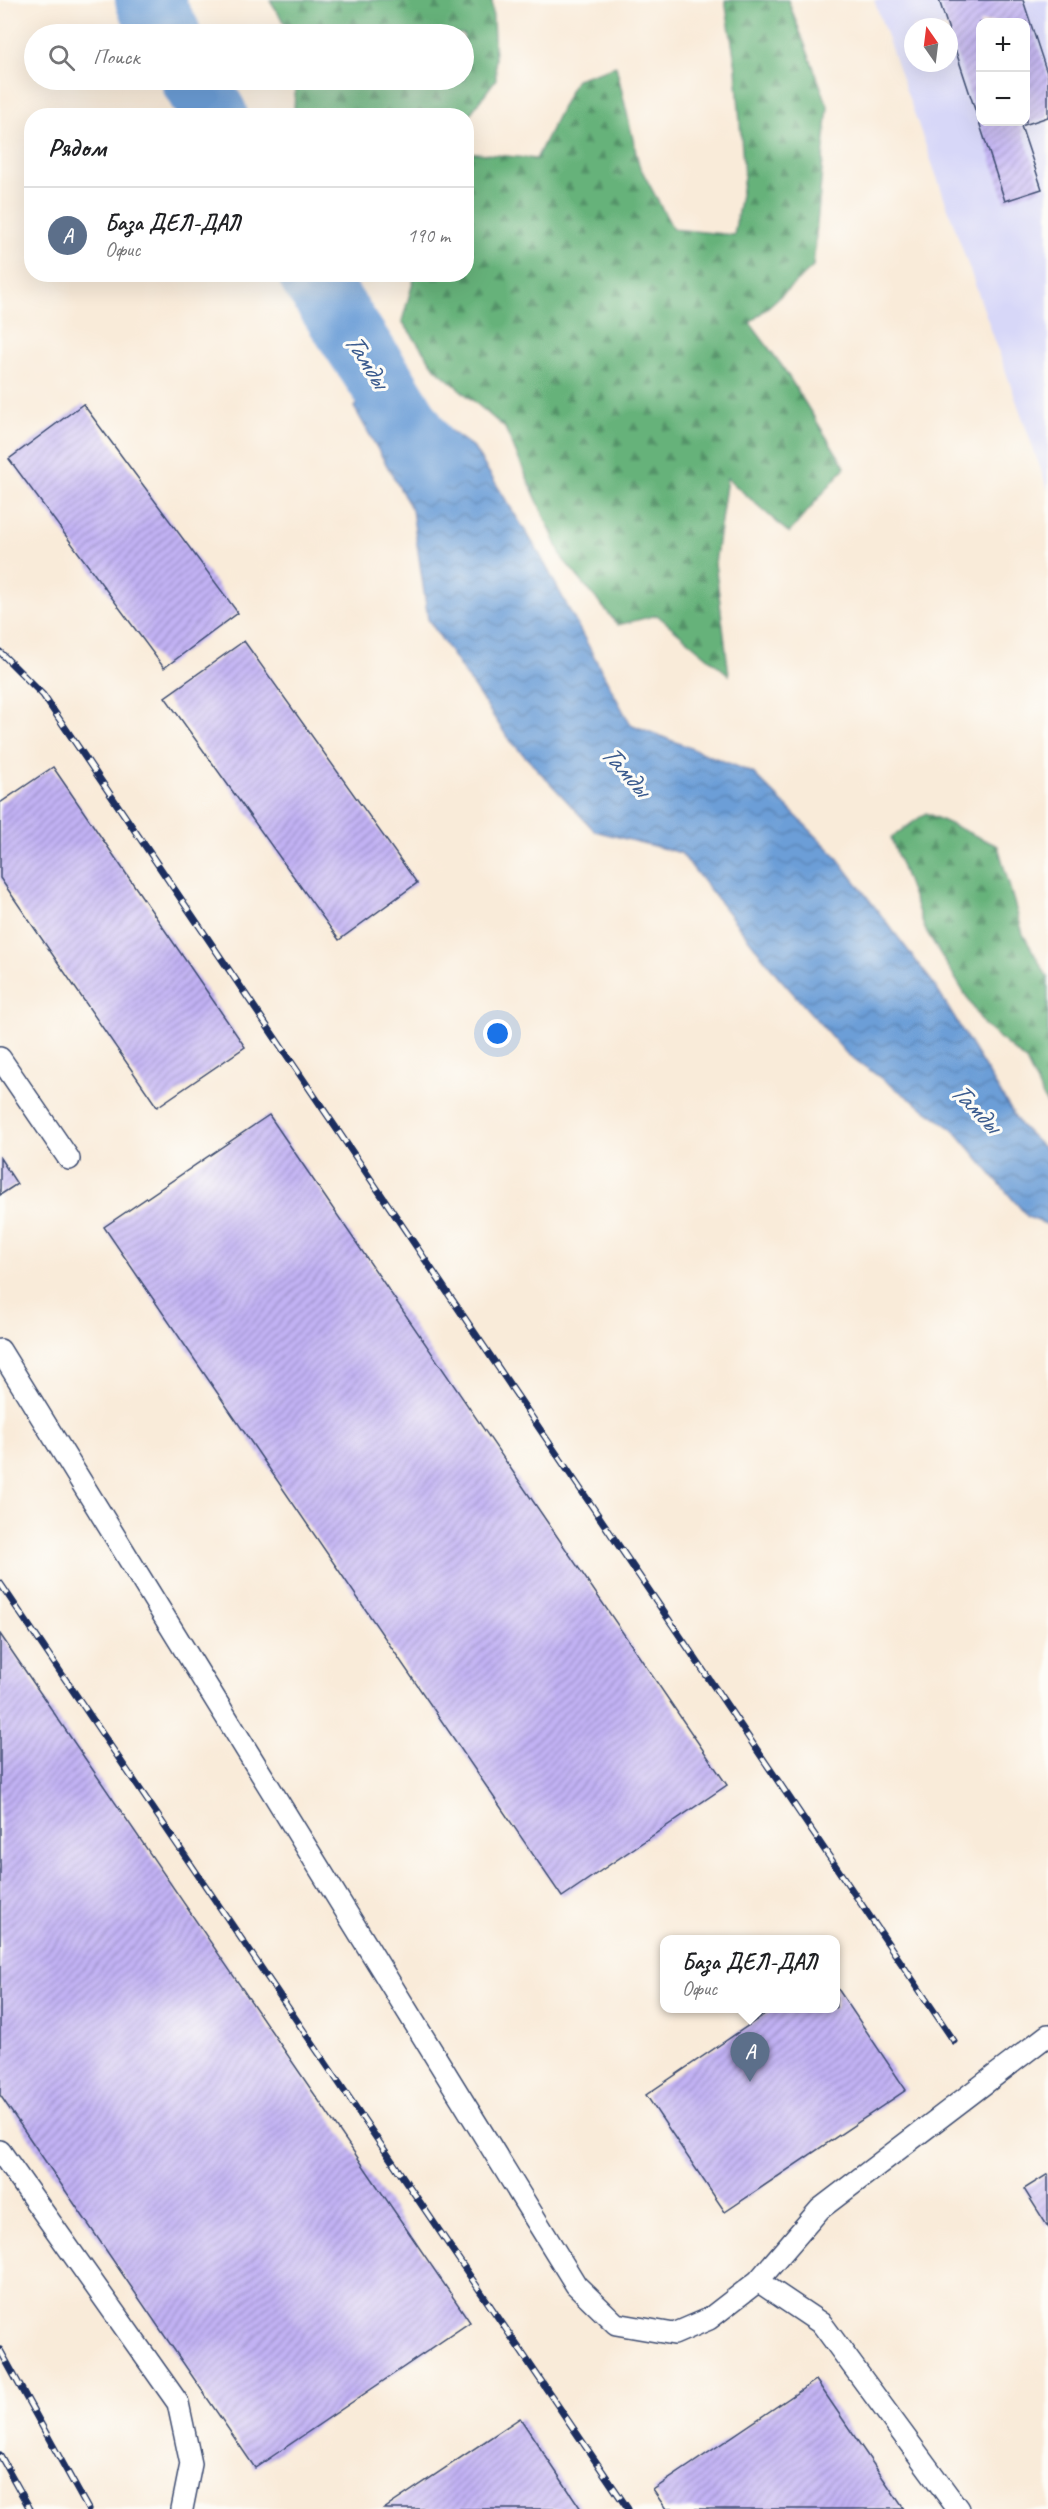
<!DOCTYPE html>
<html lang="ru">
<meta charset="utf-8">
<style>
:root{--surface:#fff;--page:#f6f6f6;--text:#202124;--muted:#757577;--line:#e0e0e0;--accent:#b5179e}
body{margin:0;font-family:Caveat,sans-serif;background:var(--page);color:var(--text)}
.controls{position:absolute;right:18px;top:18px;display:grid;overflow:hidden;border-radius:12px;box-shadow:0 6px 24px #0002}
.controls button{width:54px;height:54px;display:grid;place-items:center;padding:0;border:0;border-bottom:2px solid var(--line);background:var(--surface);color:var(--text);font:30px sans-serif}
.compass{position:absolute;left:904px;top:18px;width:54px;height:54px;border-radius:50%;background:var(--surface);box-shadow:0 6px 24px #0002;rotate:346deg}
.you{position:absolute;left:498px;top:1034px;width:21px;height:21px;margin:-15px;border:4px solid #fff;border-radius:50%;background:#1a73e8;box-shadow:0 0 0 9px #1a73e833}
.badge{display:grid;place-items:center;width:39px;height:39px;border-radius:50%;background:var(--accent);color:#fff;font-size:20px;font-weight:700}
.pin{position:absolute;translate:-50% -50px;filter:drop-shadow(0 2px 3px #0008)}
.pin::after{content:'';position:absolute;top:32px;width:21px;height:18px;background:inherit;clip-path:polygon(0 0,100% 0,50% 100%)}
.popup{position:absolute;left:660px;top:1935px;width:180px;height:78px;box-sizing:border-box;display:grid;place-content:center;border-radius:12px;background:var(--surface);filter:drop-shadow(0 2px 4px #0005);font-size:20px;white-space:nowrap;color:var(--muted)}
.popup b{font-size:22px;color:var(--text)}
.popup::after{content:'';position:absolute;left:50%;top:100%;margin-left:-12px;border:12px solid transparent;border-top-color:var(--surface)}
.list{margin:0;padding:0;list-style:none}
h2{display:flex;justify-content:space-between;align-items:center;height:78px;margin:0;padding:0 24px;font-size:26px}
h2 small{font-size:20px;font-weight:400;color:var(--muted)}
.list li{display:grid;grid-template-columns:39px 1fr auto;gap:18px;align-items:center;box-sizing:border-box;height:96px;padding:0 24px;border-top:2px solid var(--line)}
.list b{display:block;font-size:22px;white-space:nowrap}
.list p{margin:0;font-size:20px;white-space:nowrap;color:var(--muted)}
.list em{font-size:20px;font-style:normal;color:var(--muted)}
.icon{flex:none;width:33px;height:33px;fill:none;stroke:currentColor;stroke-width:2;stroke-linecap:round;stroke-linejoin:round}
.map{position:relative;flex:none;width:1048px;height:2509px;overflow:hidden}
.search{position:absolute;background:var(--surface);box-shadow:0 6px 24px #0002;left:24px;top:24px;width:450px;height:66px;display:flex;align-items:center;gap:15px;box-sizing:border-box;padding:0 21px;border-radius:33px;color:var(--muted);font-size:22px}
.panel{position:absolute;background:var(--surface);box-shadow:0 6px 24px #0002;left:24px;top:108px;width:450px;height:174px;border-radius:24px}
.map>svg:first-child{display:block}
</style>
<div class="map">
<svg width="1048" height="2509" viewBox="0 0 1048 2509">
<defs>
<pattern id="forest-firs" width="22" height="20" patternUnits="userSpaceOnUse" patternTransform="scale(1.5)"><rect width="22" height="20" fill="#66b27a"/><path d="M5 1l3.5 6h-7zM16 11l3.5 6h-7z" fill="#539167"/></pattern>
<pattern id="water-waves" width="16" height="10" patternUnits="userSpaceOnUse" patternTransform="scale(1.5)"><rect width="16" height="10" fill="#6c9ed7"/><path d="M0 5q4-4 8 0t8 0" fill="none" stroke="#5881b2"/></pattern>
<pattern id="building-hatch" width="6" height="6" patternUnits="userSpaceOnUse" patternTransform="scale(1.5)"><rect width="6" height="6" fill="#c2b2f4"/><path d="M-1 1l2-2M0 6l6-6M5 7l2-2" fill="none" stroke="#9d91c9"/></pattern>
</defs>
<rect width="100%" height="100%" fill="#fdfcf7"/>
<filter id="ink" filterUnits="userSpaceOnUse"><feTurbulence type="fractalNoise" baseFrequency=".0167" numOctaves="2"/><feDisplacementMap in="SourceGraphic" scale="12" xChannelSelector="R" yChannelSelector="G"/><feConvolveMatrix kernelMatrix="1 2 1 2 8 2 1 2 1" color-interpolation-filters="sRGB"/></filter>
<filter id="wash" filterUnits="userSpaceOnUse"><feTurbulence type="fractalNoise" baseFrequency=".008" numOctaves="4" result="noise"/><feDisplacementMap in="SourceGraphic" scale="24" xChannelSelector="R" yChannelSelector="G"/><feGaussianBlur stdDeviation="1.35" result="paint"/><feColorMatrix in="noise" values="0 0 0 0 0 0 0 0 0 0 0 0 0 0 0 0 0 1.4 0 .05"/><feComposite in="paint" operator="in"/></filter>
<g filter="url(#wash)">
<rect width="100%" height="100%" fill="#f9ebd9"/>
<path fill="#d7d7f8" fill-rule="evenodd" d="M 874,0 L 1048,0 L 1048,490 ZM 980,22 L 1026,22 L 1026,122 L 980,122 ZM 913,27 L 949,27 L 949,63 L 913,63 Z"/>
<path fill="url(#forest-firs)" stroke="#40706c" stroke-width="1.5" d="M 270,0 L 492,0 L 496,79 L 467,118 L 466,116 L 297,115 L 294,108 L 296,80 L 464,80 L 464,34 L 291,34 Z
M 725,0 L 788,0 L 828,106 L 813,267 L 750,323 L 782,366 L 845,467 L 789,533 L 727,478 L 715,563 L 729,675 L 657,615 L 618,625 L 563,559 L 505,428 L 436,369 L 402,321 L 415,275 L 466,274 L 467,152 L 536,159 L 576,79 L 616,66 L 639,165 L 673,229 L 734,235 L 744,177 L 736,68 Z
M 926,813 L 998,846 L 1023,934 L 1048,978 L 1048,1107 L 1026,1061 L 984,1025 L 925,929 L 891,838 Z"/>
<path fill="url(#water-waves)" stroke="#44669a" stroke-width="1.5" d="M 382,382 L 473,447 L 539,553 L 630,724 L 753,773 L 835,855 L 933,983 L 1020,1125 L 1048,1152 L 1048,1225 L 1028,1217 L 954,1130 L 847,1054 L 778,976 L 681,853 L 595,831 L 508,738 L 428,619 L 412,510 L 354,407 Z"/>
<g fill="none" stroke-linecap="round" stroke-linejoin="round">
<path stroke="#6c9ed7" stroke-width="66" d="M 148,0 L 168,34
M 194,80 L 215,116
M 311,274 L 382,382 L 429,459"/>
</g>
<g id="blocks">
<path fill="url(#building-hatch)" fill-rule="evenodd" d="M 939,0 L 1023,0 L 1048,76 L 1048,117 L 1021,126 L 1042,189 L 1005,201 ZM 980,22 L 1026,22 L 1026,122 L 980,122 Z
M 83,404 L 238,613 L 164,668 L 9,459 Z
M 244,641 L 417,883 L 339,940 L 165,697 Z
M 53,767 L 245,1047 L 157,1107 L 0,878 L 0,803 Z
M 269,1115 L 727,1785 L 562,1897 L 104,1227 Z
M 0,1158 L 17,1184 L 0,1195 Z
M 0,1634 L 470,2322 L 255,2468 L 0,2095 Z
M 836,1986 L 906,2090 L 725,2212 L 646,2095 L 774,2008 L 836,2008 Z
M 1048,2174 L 1048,2227 L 1024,2189 Z
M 816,2380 L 904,2509 L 666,2509 L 653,2490 Z
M 520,2418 L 581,2509 L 384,2509 Z"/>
</g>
</g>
<g filter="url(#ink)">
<use href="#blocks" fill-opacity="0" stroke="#3c4b70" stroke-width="1.5"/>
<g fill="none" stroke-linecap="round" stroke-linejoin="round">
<defs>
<path id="lane" d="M 0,1058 L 69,1159
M 0,1350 L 576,2285 L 616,2324 L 674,2334 L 709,2319 L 758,2281 L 820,2209 L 1048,2035
M 0,2151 L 178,2403 L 191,2464 L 182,2509
M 758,2281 L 822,2324 L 958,2509"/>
</defs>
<use href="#lane" stroke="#3c4b70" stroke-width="24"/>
<use href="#lane" stroke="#fff" stroke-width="21"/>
<defs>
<path id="rail" d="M 0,652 L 43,695 L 954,2041
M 0,1583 L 628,2509
M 0,2350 L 88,2509
M 0,2455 L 30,2509"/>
</defs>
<use href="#rail" stroke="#1b2f5e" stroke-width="7"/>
<use href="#rail" stroke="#fdfcf7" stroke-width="4.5" stroke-dasharray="14" stroke-linecap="butt"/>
</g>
</g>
<g text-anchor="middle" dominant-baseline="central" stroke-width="6" stroke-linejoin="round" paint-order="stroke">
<g font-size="27" font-style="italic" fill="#3b5b8e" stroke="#fdfcf7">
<text transform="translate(367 360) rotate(57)">Тамды</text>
<text transform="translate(626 770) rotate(48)">Тамды</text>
<text transform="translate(976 1107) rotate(45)">Тамды</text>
</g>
</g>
</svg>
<div class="controls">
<button>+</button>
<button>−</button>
</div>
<svg class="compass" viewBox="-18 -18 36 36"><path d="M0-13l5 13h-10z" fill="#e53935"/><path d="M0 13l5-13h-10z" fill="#757577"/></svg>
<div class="you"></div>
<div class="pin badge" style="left:750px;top:2082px;background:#5c6f8a">A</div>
<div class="popup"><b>База ДЕЛ-ДАЛ</b>Офис</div>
<div class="search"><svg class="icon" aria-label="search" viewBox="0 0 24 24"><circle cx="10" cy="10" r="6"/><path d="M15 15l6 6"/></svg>Поиск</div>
<section class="panel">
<h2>Рядом<small></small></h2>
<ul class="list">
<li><span class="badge" style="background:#5c6f8a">A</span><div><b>База ДЕЛ-ДАЛ</b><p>Офис</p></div><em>190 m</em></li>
</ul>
</section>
</div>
